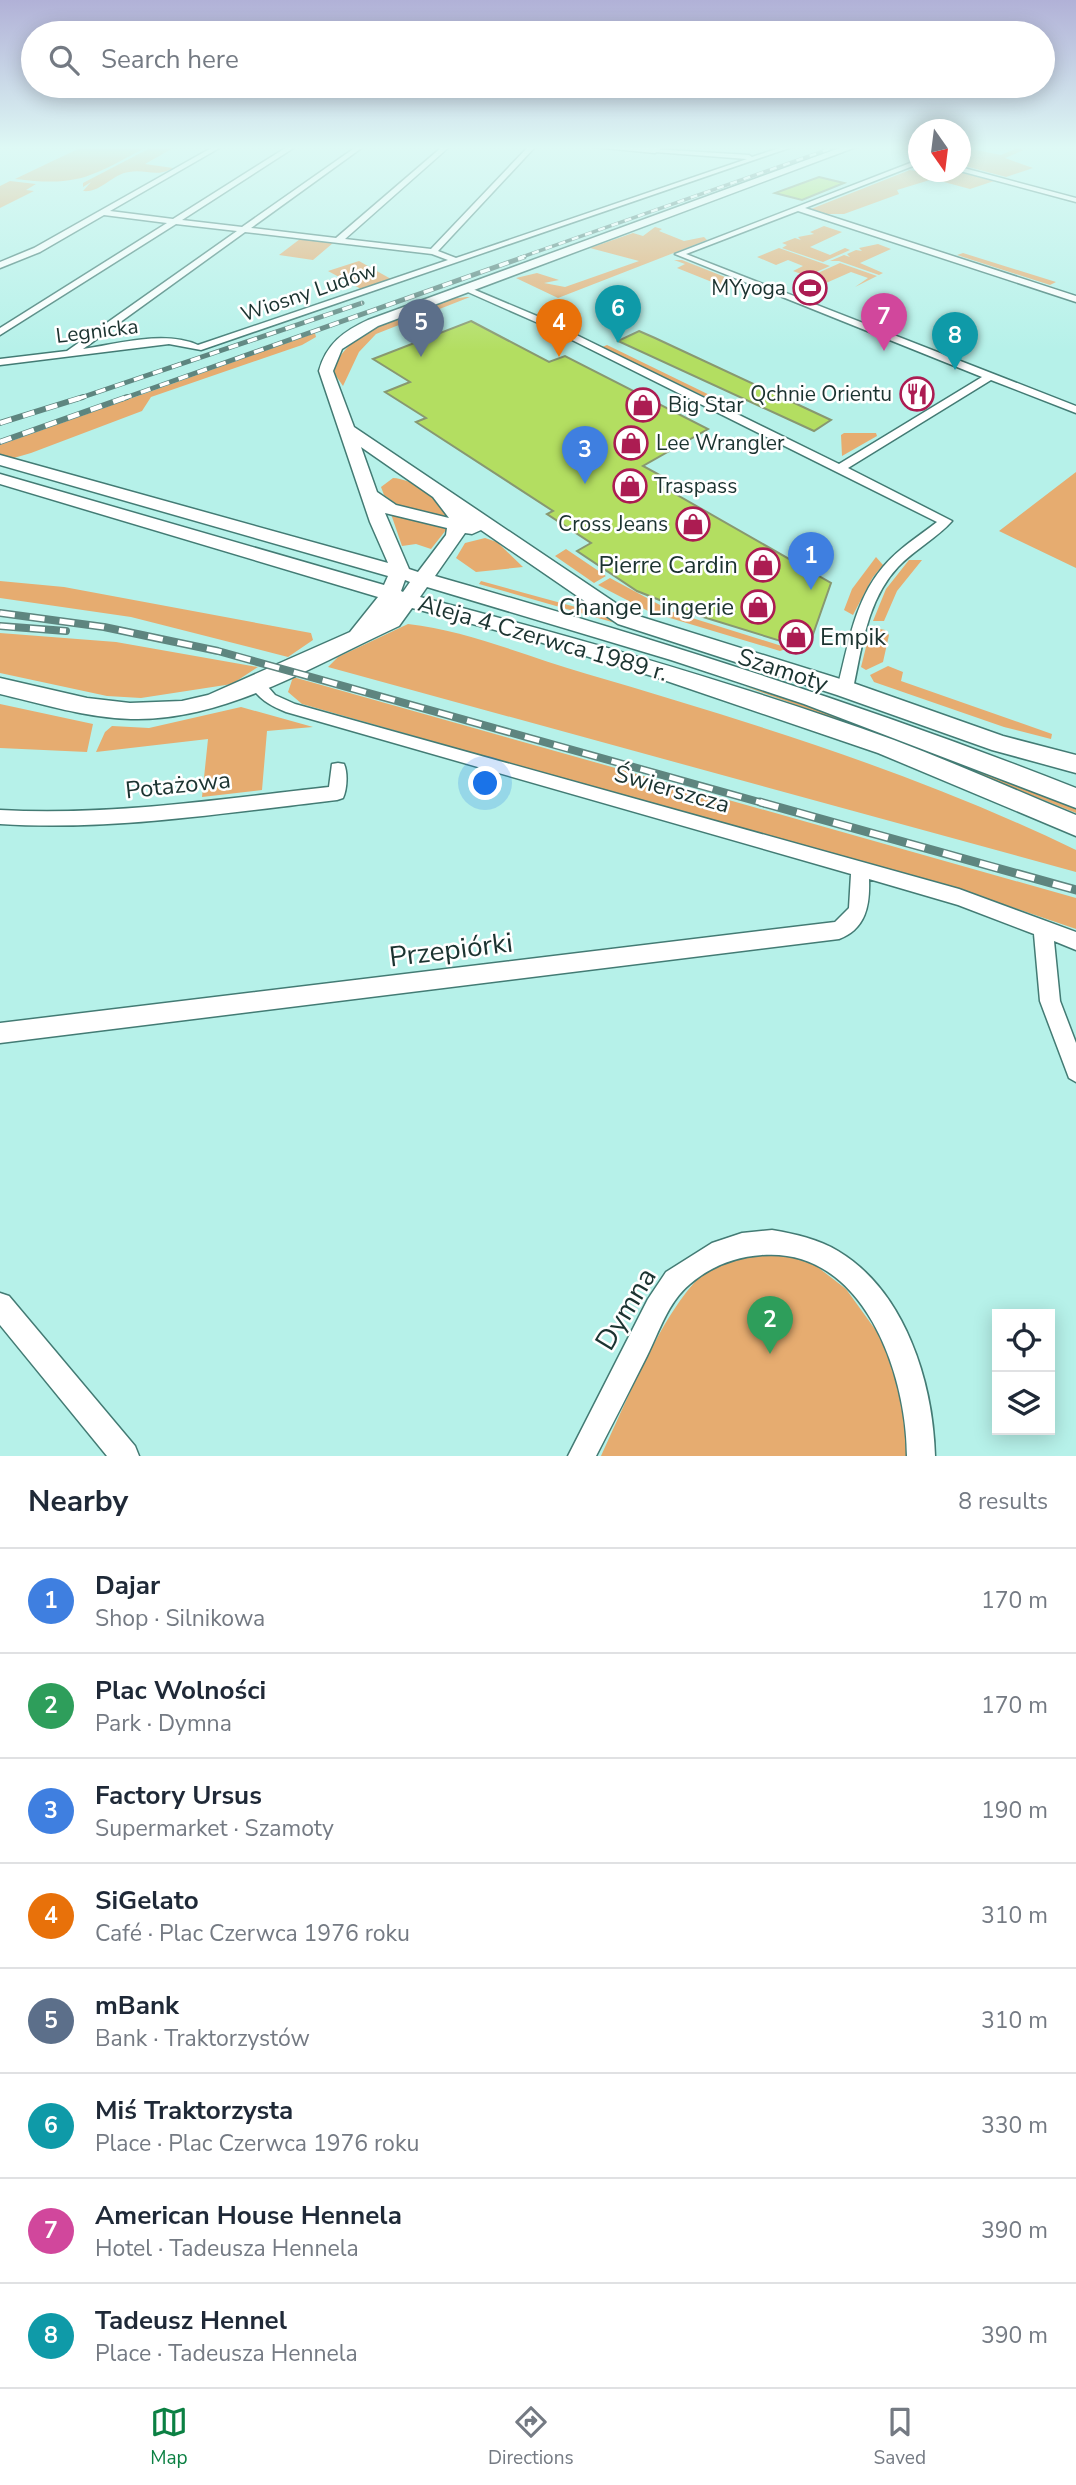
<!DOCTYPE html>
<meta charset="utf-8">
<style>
:root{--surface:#fff;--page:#f6f6f7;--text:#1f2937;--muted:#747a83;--line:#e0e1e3;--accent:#0b8043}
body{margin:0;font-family:"Nunito Sans",sans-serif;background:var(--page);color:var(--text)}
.controls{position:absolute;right:21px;bottom:21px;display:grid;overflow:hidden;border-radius:0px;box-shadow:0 4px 18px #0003}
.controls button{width:63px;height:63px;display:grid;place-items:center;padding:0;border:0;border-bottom:2px solid var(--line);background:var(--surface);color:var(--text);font:35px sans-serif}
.compass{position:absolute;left:908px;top:119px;width:63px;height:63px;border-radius:50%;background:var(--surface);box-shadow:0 4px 18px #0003;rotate:166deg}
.you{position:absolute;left:486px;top:784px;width:24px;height:24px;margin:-18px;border:5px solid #fff;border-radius:50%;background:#1a73e8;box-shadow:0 0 0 10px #1a73e833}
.badge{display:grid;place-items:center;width:46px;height:46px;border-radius:50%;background:var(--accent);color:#fff;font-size:23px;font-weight:700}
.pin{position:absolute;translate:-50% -58px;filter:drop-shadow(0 2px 4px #0008)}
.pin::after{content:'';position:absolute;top:37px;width:24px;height:21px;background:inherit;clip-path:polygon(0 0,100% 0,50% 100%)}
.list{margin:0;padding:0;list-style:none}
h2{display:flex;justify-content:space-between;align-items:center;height:91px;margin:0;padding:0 28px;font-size:30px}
h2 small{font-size:23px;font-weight:400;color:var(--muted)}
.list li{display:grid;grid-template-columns:46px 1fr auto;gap:21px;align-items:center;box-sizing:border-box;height:105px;padding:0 28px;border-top:2px solid var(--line)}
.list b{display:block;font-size:26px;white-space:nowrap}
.list p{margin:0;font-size:23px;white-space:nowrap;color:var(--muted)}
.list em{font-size:23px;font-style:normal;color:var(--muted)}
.icon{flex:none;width:38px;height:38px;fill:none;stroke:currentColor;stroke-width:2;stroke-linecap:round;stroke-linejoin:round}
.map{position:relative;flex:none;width:1076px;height:1456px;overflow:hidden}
.search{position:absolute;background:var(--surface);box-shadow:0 4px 18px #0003;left:21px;right:21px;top:21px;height:77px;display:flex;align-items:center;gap:18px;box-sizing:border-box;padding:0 24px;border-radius:38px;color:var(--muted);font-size:26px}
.sheet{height:931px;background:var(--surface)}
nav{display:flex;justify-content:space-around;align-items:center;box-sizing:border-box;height:98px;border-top:2px solid var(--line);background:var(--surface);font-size:19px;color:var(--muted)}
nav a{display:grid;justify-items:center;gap:4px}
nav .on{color:var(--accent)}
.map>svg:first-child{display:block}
</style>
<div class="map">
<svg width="1076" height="1456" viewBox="0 0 1076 1456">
<rect width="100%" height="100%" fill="#b6f1e9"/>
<path fill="#e6ac70" d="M 82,147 L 147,147 C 91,176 81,187 15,179 Z
M 152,147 L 175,147 L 145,164 L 173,168 C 156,178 147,169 129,172 C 112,174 101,193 83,191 L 91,182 L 83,187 L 83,183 Z
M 961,147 L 1001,155 L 1017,148 L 1024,150 L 1005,158 L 1033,168 L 1006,177 L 961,165 Z
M 918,167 L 918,172 L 959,172 L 994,181 L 970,189 L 933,179 L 897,190 L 899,194 L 844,214 L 827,214 L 834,217 L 811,209 L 910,170 L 916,171 L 914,168 Z
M 10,181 L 36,184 L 26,190 L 34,191 L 0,208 L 0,186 Z
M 824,226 L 842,232 L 810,247 L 830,255 L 845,248 L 850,250 L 823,262 L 782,248 L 787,245 L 782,243 L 795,238 L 801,240 L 798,237 L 814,234 L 810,232 Z
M 655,227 L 662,229 L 659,231 L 684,241 L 704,237 L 707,240 L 558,298 L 516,278 L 537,273 L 559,280 L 544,283 L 565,287 L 639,261 L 590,248 L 633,233 L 643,236 Z
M 300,239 L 333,243 L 313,260 L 279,255 Z
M 878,244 L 891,249 L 860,263 L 883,273 L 879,275 L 839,261 L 830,261 L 844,255 L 850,257 L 847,254 L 856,250 L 862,251 L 859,248 Z
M 779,248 L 830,266 L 807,276 L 793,271 L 803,266 L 788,260 L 776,265 L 757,257 Z
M 963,253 L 1056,282 L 1050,285 L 957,255 Z
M 674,260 L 682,260 L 735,281 L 722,286 L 677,268 L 685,264 Z
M 359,261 L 391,279 L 361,289 L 328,271 Z
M 840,263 L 877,276 L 855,287 L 868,278 L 851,272 L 826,283 L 809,277 Z
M 470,297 L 376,334 L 359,352 L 343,386 L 334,373 C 338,331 433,297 470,297 Z
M 315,333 L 316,337 L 302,345 L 151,397 L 142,411 L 31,453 L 0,462 L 0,445 Z
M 607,345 L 724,402 L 720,404 L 602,347 Z
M 844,433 L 876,433 L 877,436 L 842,456 L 841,435 Z
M 1076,472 L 1076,568 L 999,531 Z
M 393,478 C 414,479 440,499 448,518 L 399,506 L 384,495 L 381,487 Z
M 391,514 L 446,528 L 446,530 L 431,549 L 416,544 L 402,546 Z
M 485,538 L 497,542 L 523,567 L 476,572 L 456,558 L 465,543 Z
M 566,549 L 606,576 L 594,583 L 555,556 Z
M 876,557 L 883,565 L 873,577 L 853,615 L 844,610 L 852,589 Z
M 909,560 L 922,560 L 897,591 L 884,621 L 873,621 L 886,589 Z
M 610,578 L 673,612 L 788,648 L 780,651 L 650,612 L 598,585 Z
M 0,581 L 64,587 L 311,633 L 313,640 L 288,657 L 131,617 L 0,598 Z
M 481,581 L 583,609 L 592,608 L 619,624 L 479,584 Z
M 408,624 C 469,631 528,657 587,674 C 754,723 919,774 1076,850 L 1076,872 L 328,667 L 338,657 Z
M 871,627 L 885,630 L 889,635 L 883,662 L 866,670 L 861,667 Z
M 0,633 L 116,642 L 258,667 L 232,684 L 141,698 L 107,696 L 0,673 Z
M 888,666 L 903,672 L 901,681 L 1052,734 L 1051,739 L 1004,727 L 874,682 L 870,675 Z
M 293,677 L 1076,898 L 1076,929 L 988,899 L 302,704 L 288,692 Z
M 744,686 L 818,707 L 1076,807 L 1076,813 L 896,741 Z
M 0,704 L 93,724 L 87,752 L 0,748 Z
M 241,707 L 313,727 L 267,731 L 262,790 L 202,797 L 208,739 L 96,752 L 105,732 L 112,726 L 149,728 Z
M 783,1254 L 815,1265 L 846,1289 L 880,1336 L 897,1371 L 911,1456 L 601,1456 C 625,1406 669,1292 715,1265 C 733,1254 762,1255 783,1254 Z"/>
<path fill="#b3de61" stroke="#889870" stroke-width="2" d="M 819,177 L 844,183 L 802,200 L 775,193 Z
M 471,321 L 549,362 L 565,356 L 708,429 L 643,466 L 667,479 L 658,484 L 831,583 L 810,643 L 797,646 L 700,616 L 637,591 L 577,551 L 591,543 L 547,514 L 553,511 L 416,422 L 426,418 L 385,392 L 410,382 L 373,359 Z
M 639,331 L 655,338 L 831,420 L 814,431 L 618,341 Z"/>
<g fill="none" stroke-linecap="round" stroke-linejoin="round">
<defs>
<path id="street" d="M 213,147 L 221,147 L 110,211 L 173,219 L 287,147 L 295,147 L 182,220 L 242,227 L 356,147 L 363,147 L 251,228 L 336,238 L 442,147 L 449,147 L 345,239 L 431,249 L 528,147 L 535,147 L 438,251 L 456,258 L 747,159 L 655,152 L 653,149 L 749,155 L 752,157 L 782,147 L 792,147 L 201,350 L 169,344 L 0,365 L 0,359 L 67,351 L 237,231 L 176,224 L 0,335 L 0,328 L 167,223 L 104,215 L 40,252 L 0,268 L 0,262 L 34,248 ZM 245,232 L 432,254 L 448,260 L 198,345 C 164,330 118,344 83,349 Z
M 918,160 L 918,164 L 805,208 L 1076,296 L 1076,302 L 798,211 L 686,254 L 1076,406 L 1076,413 L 991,380 L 848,468 L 952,521 C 937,538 914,550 898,567 C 867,600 862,647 853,689 L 845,694 L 837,689 C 848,647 854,601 883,567 C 898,549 919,536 937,522 L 538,323 L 461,289 L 468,287 L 544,319 L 839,464 L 982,377 L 675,254 Z
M 960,167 L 1076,198 L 1076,202 L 960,171 Z
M 257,679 L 262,680 L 275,695 L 295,704 L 959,889 L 1076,932 L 1076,950 L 1054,941 L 1060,1001 L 1076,1043 L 1076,1082 L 1069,1078 L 1040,1001 L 1034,934 L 958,905 L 869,879 C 870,905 866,929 839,939 L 0,1043 L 0,1023 L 835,922 L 849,908 L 851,874 L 286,712 C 269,705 259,699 249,684 L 252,680 Z
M 338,763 L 344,764 C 348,773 347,789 343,798 L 337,800 C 225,813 113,831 0,824 L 0,810 C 111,816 219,799 329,787 L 332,764 Z
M 772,1230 C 795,1234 818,1239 838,1251 C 905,1291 933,1382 935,1456 L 907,1456 C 907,1375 864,1247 762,1255 C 735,1257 711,1266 690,1284 C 668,1302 659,1332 647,1356 C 630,1390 613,1423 596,1456 L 568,1456 L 648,1299 L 666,1272 L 712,1243 L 742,1233 Z
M 0,1293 L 9,1296 L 135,1446 L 139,1456 L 107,1456 L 0,1325 Z"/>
<path id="secondary" d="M 593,147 L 663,147 L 655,153 Z
M 842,147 L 856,147 L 378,326 L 342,349 L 333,371 L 354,427 L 632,614 L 853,683 L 1003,736 L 1076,755 L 1076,773 L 992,750 L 837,695 L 618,624 L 481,530 L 472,534 L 465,533 L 435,576 C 652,638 866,705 1076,788 L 1076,808 L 804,704 L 671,660 L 427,587 L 420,597 C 579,638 739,684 894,740 C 955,763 1015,790 1076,815 L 1076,836 L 878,753 L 652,676 L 533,640 L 412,608 L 399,626 C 316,664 224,722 131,719 C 87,718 43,704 0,694 L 0,678 L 87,698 L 130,703 L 182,701 L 208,695 L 350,632 L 378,597 L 0,484 L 0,474 L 384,585 L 388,576 L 0,465 L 0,455 L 388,563 L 370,522 L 319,371 C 326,344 344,331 368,320 ZM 361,447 L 433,497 L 449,518 L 396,505 L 377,492 ZM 385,513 L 447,528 L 446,535 L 418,572 L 409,569 ZM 405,580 L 410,582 L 403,592 L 401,591 Z"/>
</defs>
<use href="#street" stroke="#437b74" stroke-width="3"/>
<use href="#secondary" stroke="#437b74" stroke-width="3"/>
<use href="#street" fill="#fff" fill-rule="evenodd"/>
<use href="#secondary" fill="#fff" fill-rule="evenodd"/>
<defs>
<path id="rail-far4" d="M 519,258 L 835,147"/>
<path id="rail-far3" d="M 77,399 L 362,303
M 122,399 L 524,257"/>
<path id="rail-far2" d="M 0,423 L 83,397
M 0,442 L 127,397"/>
<path id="rail-far1" d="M 0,613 L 104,627 L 218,651 L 766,804
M 0,626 L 66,631"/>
<path id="rail" d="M 760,802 L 1076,890"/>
</defs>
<use href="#rail-far4" stroke="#5e857f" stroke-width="3.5"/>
<use href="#rail-far3" stroke="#5e857f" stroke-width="5"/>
<use href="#rail-far2" stroke="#5e857f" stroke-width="6"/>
<use href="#rail-far1" stroke="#5e857f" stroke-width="8"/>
<use href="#rail" stroke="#5e857f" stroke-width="9"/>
<use href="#rail-far4" stroke="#fff" stroke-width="2.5" stroke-dasharray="7" stroke-linecap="butt"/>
<use href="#rail-far3" stroke="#fff" stroke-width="3.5" stroke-dasharray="10" stroke-linecap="butt"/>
<use href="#rail-far2" stroke="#fff" stroke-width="4.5" stroke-dasharray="12" stroke-linecap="butt"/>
<use href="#rail-far1" stroke="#fff" stroke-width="5" stroke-dasharray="15" stroke-linecap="butt"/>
<use href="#rail" stroke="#fff" stroke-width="6" stroke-dasharray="19" stroke-linecap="butt"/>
</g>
<linearGradient id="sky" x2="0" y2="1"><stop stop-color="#b1b1d7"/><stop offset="0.42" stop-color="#def9f5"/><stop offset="1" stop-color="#def9f5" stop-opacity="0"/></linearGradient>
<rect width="1076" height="351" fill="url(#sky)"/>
<defs>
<symbol id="stadium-ring" viewBox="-11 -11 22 22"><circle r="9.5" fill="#fff" stroke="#ac1c52" stroke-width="1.5"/><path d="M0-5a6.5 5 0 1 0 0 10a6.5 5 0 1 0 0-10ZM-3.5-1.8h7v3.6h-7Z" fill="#ac1c52"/></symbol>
<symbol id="restaurant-ring" viewBox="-11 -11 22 22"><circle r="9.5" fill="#fff" stroke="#ac1c52" stroke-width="1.5"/><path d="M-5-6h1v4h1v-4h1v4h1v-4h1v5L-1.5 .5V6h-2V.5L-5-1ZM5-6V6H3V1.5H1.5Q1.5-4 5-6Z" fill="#ac1c52"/></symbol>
<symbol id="shop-ring" viewBox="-11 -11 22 22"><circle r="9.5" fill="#fff" stroke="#ac1c52" stroke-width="1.5"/><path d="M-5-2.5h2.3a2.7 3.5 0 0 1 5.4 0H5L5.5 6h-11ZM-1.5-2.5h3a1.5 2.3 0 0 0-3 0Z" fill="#ac1c52"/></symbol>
</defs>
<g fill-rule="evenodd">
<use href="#stadium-ring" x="791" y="269" width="38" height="38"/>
<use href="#restaurant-ring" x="898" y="375" width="38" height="38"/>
<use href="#shop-ring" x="624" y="386" width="38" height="38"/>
<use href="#shop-ring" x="612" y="424" width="38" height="38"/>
<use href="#shop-ring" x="611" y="467" width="38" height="38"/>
<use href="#shop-ring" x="674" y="505" width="38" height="38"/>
<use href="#shop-ring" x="744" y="546" width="38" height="38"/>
<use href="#shop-ring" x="739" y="588" width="38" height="38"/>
<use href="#shop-ring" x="777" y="618" width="38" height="38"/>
</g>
<g text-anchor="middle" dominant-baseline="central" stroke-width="5" stroke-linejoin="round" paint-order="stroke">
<g font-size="21" fill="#1b3330" stroke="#fff" text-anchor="end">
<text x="786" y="288">MYyoga</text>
<text x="892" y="394">Qchnie Orientu</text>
<text x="668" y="405" text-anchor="start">Big Star</text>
<text x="656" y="443" text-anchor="start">Lee Wrangler</text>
<text x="654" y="486" text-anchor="start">Traspass</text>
<text x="668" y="524">Cross Jeans</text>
</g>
<g font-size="21" fill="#1b3330" stroke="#fff">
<text transform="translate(309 292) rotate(-19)">Wiosny Ludów</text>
<text transform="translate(97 331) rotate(-7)">Legnicka</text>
</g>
<g font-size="24" fill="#1b3330" stroke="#fff" text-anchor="end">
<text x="738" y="565">Pierre Cardin</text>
<text x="734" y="607">Change Lingerie</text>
<text x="820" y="637" text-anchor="start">Empik</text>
</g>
<g font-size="24" fill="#1b3330" stroke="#fff">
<text transform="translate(543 638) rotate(16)">Aleja 4 Czerwca 1989 r.</text>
<text transform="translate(783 670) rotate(18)">Szamoty</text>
<text transform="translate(178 785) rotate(-6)">Potażowa</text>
<text transform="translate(672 789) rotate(16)">Świerszcza</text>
</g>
<g font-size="28" fill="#1b3330" stroke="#fff">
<text transform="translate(451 950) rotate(-7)">Przepiórki</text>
<text transform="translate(626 1309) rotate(-59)">Dymna</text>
</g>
</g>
</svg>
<div class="controls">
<button><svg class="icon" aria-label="locate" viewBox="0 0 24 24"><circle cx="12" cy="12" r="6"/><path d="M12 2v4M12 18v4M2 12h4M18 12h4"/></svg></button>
<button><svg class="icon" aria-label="layers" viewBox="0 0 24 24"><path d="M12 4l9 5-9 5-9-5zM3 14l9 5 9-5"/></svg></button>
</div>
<svg class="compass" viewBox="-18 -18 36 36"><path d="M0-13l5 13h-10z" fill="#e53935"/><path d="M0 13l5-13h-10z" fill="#747a83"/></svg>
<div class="you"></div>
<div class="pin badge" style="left:811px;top:590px;background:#3f7fe0">1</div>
<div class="pin badge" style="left:770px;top:1354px;background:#2e9e5b">2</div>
<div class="pin badge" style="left:585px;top:484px;background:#3f7fe0">3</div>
<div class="pin badge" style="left:559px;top:357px;background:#e8710a">4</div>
<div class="pin badge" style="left:421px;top:357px;background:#5c6f8a">5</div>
<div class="pin badge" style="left:618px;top:343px;background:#0f9aa8">6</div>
<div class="pin badge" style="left:884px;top:351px;background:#d1479c">7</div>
<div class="pin badge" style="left:955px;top:370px;background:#0f9aa8">8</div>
<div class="search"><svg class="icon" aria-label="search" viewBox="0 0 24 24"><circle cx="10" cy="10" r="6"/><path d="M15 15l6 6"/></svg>Search here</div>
</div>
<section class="sheet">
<h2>Nearby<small>8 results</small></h2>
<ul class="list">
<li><span class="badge" style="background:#3f7fe0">1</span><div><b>Dajar</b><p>Shop · Silnikowa</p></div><em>170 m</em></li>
<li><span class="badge" style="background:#2e9e5b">2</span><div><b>Plac Wolności</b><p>Park · Dymna</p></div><em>170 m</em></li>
<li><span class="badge" style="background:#3f7fe0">3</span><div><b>Factory Ursus</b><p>Supermarket · Szamoty</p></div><em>190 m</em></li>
<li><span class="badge" style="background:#e8710a">4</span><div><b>SiGelato</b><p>Café · Plac Czerwca 1976 roku</p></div><em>310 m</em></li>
<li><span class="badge" style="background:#5c6f8a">5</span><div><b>mBank</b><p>Bank · Traktorzystów</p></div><em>310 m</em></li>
<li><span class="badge" style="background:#0f9aa8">6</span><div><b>Miś Traktorzysta</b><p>Place · Plac Czerwca 1976 roku</p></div><em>330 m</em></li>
<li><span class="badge" style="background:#d1479c">7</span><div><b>American House Hennela</b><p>Hotel · Tadeusza Hennela</p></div><em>390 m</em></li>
<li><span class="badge" style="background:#0f9aa8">8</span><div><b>Tadeusz Hennel</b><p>Place · Tadeusza Hennela</p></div><em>390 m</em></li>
</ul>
</section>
<nav>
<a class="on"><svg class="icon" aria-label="map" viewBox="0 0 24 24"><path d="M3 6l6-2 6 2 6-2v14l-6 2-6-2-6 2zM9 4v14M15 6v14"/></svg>Map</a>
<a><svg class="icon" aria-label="directions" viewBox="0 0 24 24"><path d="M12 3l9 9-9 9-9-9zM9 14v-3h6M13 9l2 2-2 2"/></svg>Directions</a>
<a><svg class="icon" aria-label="saved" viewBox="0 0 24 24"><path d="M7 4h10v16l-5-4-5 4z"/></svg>Saved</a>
</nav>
